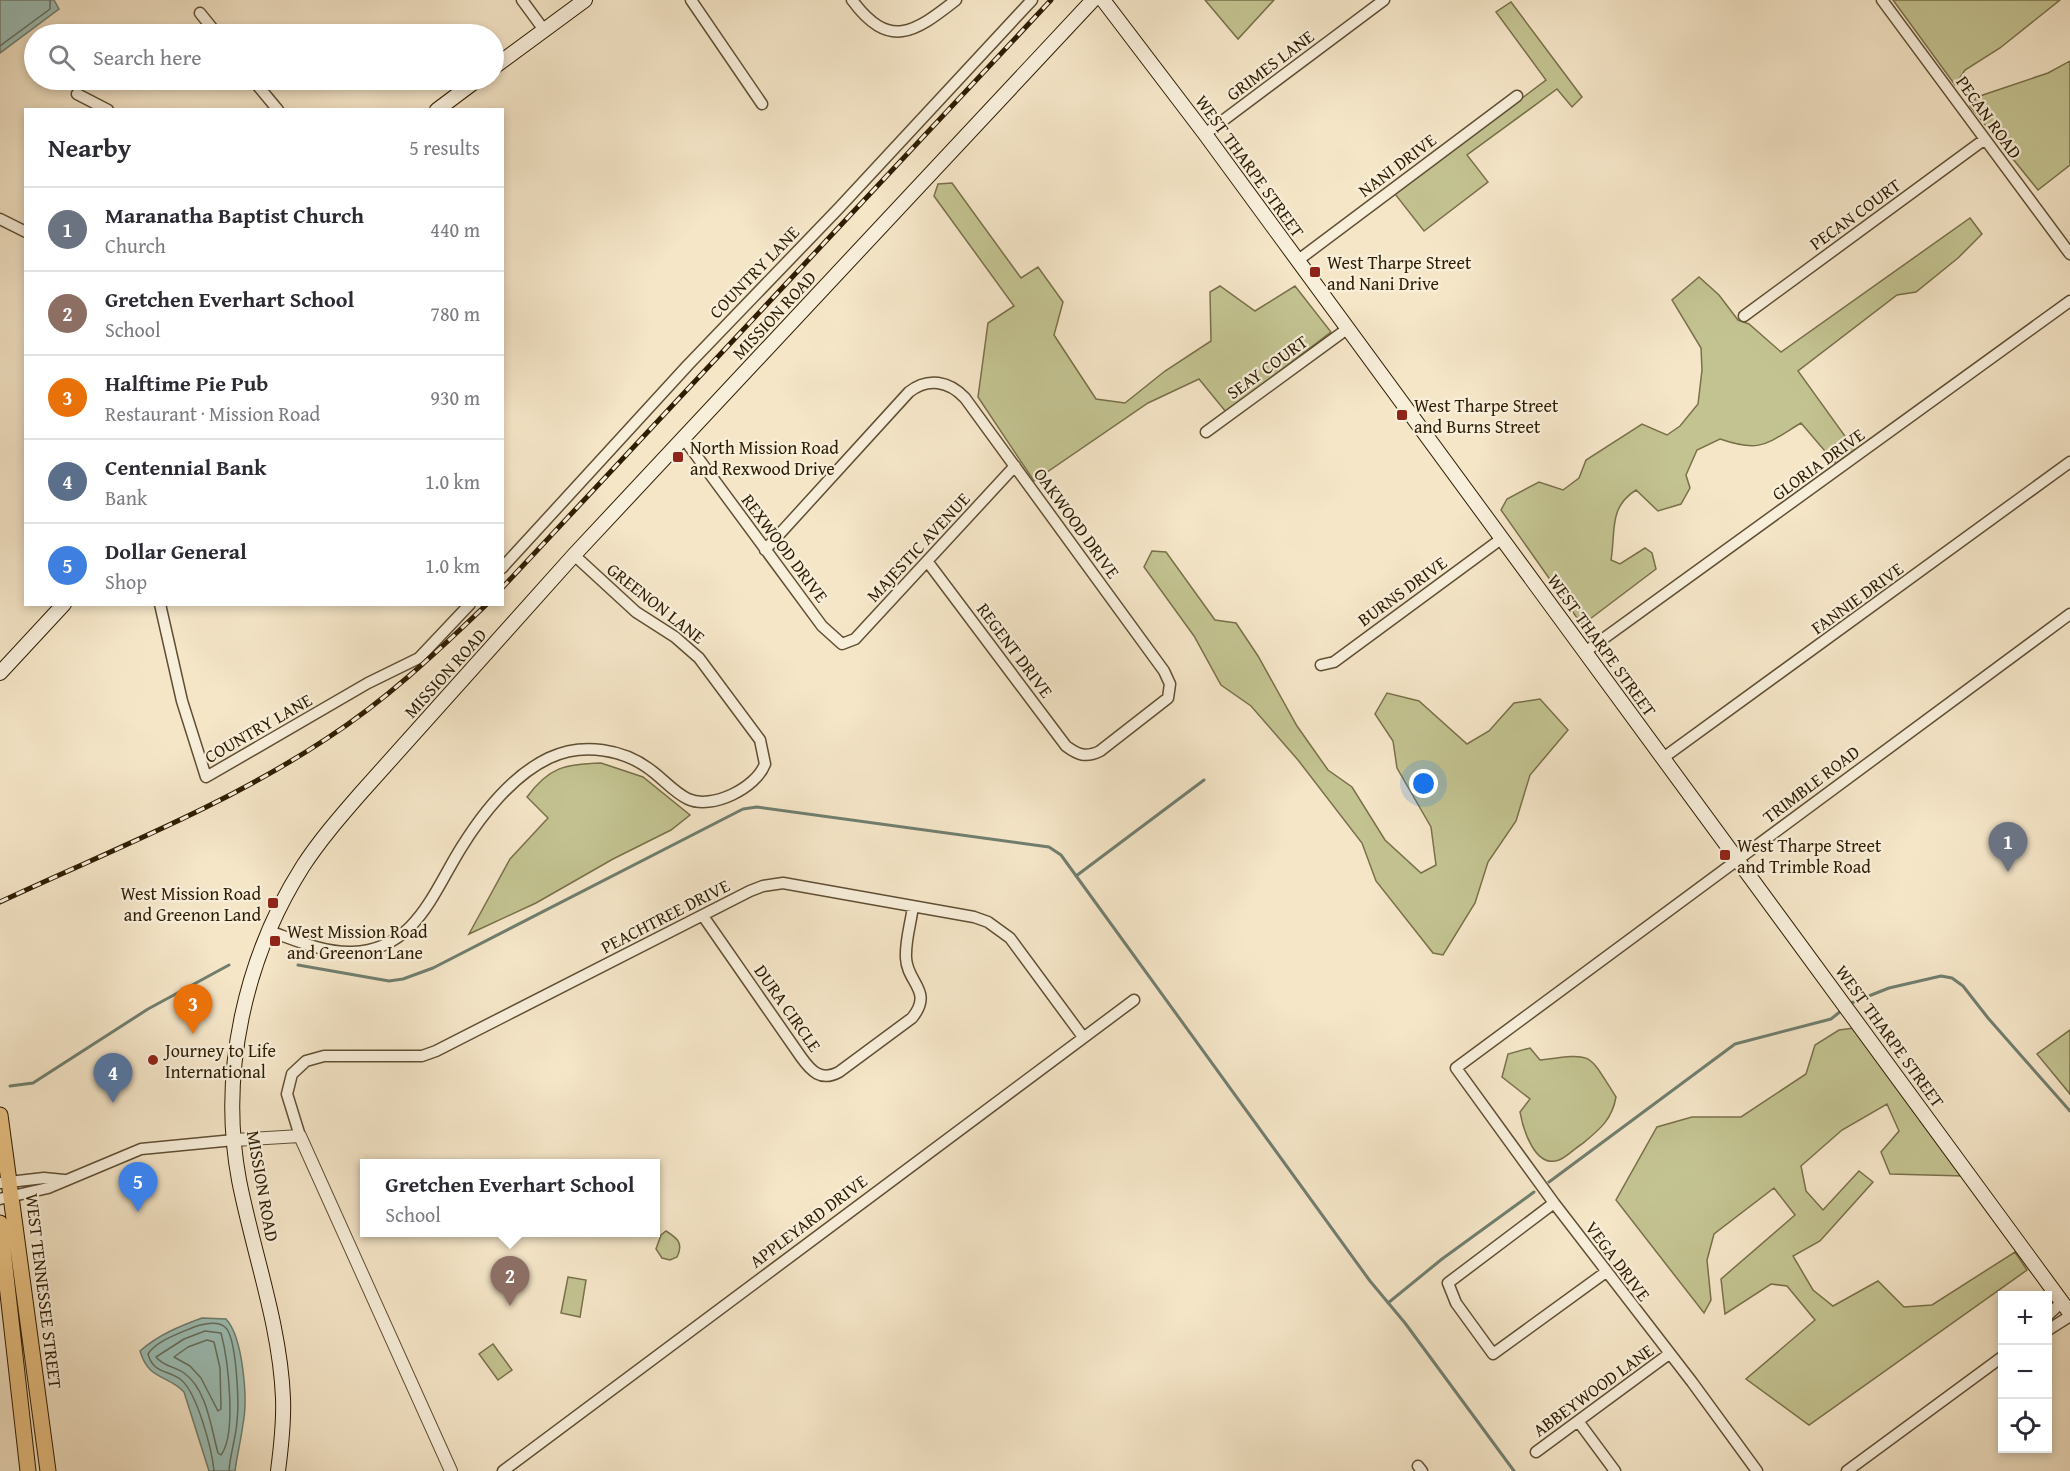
<!DOCTYPE html>
<meta charset="utf-8">
<style>
:root{--surface:#fff;--page:#f7f7f7;--text:#2b2b33;--muted:#7c7c81;--line:#e1e1e2;--accent:#8f2418}
body{margin:0;font-family:"Gentium Book Plus",serif;background:var(--page);color:var(--text)}
.controls{position:absolute;right:18px;bottom:18px;display:grid;overflow:hidden;border-radius:0px;box-shadow:0 3px 9px #0003}
.controls button{width:54px;height:54px;display:grid;place-items:center;padding:0;border:0;border-bottom:2px solid var(--line);background:var(--surface);color:var(--text);font:30px sans-serif}
.you{position:absolute;left:1424px;top:784px;width:21px;height:21px;margin:-15px;border:4px solid #fff;border-radius:50%;background:#1a73e8;box-shadow:0 0 0 9px #1a73e833}
.badge{display:grid;place-items:center;width:39px;height:39px;border-radius:50%;background:var(--accent);color:#fff;font-size:20px;font-weight:700}
.pin{position:absolute;translate:-50% -50px;filter:drop-shadow(0 2px 3px #0008)}
.pin::after{content:'';position:absolute;top:32px;width:21px;height:18px;background:inherit;clip-path:polygon(0 0,100% 0,50% 100%)}
.popup{position:absolute;left:360px;top:1159px;width:300px;height:78px;box-sizing:border-box;display:grid;place-content:center;border-radius:0px;background:var(--surface);filter:drop-shadow(0 2px 4px #0005);font-size:20px;white-space:nowrap;color:var(--muted)}
.popup b{font-size:22px;color:var(--text)}
.popup::after{content:'';position:absolute;left:50%;top:100%;margin-left:-12px;border:12px solid transparent;border-top-color:var(--surface)}
.list{margin:0;padding:0;list-style:none}
h2{display:flex;justify-content:space-between;align-items:center;height:78px;margin:0;padding:0 24px;font-size:26px}
h2 small{font-size:20px;font-weight:400;color:var(--muted)}
.list li{display:grid;grid-template-columns:39px 1fr auto;gap:18px;align-items:center;box-sizing:border-box;height:84px;padding:0 24px;border-top:2px solid var(--line)}
.list b{display:block;font-size:22px;white-space:nowrap}
.list p{margin:0;font-size:20px;white-space:nowrap;color:var(--muted)}
.list em{font-size:20px;font-style:normal;color:var(--muted)}
.icon{flex:none;width:33px;height:33px;fill:none;stroke:currentColor;stroke-width:2;stroke-linecap:round;stroke-linejoin:round}
.map{position:relative;flex:none;width:2070px;height:1471px;overflow:hidden}
.search{position:absolute;background:var(--surface);box-shadow:0 3px 9px #0003;left:24px;top:24px;width:480px;height:66px;display:flex;align-items:center;gap:15px;box-sizing:border-box;padding:0 21px;border-radius:33px;color:var(--muted);font-size:22px}
.panel{position:absolute;background:var(--surface);box-shadow:0 3px 9px #0003;left:24px;top:108px;width:480px;height:498px;border-radius:0px}
.map>svg:first-child{display:block}
</style>
<div class="map">
<svg width="2070" height="1471" viewBox="0 0 2070 1471">
<rect width="100%" height="100%" fill="#f5e6c8"/>
<filter id="stains"><feTurbulence type="fractalNoise" baseFrequency=".00333" numOctaves="4"/><feColorMatrix values="0 0 0 0 .2 0 0 0 0 .09 0 0 0 0 .02 0 0 0 .5 -.17"/></filter>
<radialGradient id="worn" r=".72"><stop offset=".6" stop-color="#630" stop-opacity="0"/><stop offset="1" stop-color="#630" stop-opacity=".3"/></radialGradient>
<path fill="#c3c391" stroke="#79704a" stroke-width="1.5" d="M 1205,0 L 1274,0 L 1238,39 Z
M 1893,0 L 2060,0 L 2000,48 L 1965,70 L 1955,85 Z
M 1511,2 L 1582,97 L 1572,107 L 1557,89 L 1467,155 L 1488,182 L 1424,231 L 1395,194 L 1546,80 L 1496,12 Z
M 2070,61 L 2070,165 L 2038,190 L 1970,106 L 1977,97 L 2048,73 Z
M 952,183 L 1021,278 L 1038,267 L 1063,302 L 1054,335 L 1096,399 L 1125,403 L 1165,371 L 1211,341 L 1210,292 L 1220,286 L 1255,311 L 1295,286 L 1331,332 L 1226,412 L 1199,379 L 1148,403 L 1034,481 L 978,397 L 988,323 L 1014,306 L 934,196 L 938,184 Z
M 1970,218 L 1982,234 L 1958,258 L 1916,292 L 1897,295 L 1798,371 L 1855,450 L 1836,464 L 1801,423 C 1766,444 1761,453 1720,439 L 1697,450 L 1686,475 L 1690,488 L 1681,504 L 1658,511 L 1636,490 C 1608,508 1616,531 1611,560 L 1620,564 L 1645,548 L 1652,553 L 1656,569 L 1582,625 L 1501,510 L 1507,499 L 1539,482 L 1563,490 L 1579,478 L 1586,460 L 1642,424 L 1667,435 L 1680,426 L 1698,404 L 1702,370 L 1701,348 L 1672,300 L 1699,277 L 1719,295 L 1738,320 L 1749,324 L 1781,352 Z
M 1152,551 L 1166,552 L 1215,620 L 1236,623 L 1258,656 L 1297,726 L 1328,770 L 1352,787 L 1385,840 L 1421,873 L 1436,865 L 1431,827 L 1397,768 L 1393,741 L 1375,714 L 1387,693 L 1419,701 L 1467,744 L 1489,731 L 1514,703 L 1540,699 L 1568,730 L 1530,775 L 1516,821 L 1488,862 L 1475,903 L 1443,955 L 1433,953 L 1376,881 L 1362,843 L 1298,760 L 1251,706 L 1221,685 L 1194,636 L 1144,567 Z
M 601,763 L 643,777 L 690,815 L 671,830 L 613,859 L 536,903 L 469,934 L 510,859 L 548,818 L 527,797 C 549,767 565,764 601,763 Z
M 1854,1028 L 1963,1176 L 1890,1174 L 1881,1152 L 1899,1131 L 1887,1104 L 1842,1130 L 1801,1166 L 1806,1191 L 1823,1210 L 1859,1171 L 1873,1182 L 1820,1241 L 1793,1256 L 1813,1290 L 1833,1306 L 1878,1281 L 1904,1307 L 1932,1305 L 2015,1252 L 2027,1270 L 1809,1425 L 1746,1379 L 1815,1320 L 1787,1286 L 1771,1284 L 1725,1314 L 1721,1279 L 1795,1215 L 1774,1188 L 1714,1234 L 1707,1260 L 1711,1300 L 1704,1313 L 1616,1200 L 1657,1127 L 1692,1117 L 1741,1117 L 1806,1074 L 1815,1045 L 1839,1030 Z
M 2070,1030 L 2070,1094 L 2037,1054 Z
M 1530,1048 L 1540,1060 C 1595,1053 1587,1052 1616,1097 C 1612,1120 1599,1130 1582,1144 C 1575,1148 1567,1157 1559,1160 C 1535,1169 1523,1129 1520,1112 L 1530,1099 L 1502,1077 L 1508,1054 Z
M 666,1231 C 677,1238 684,1243 677,1257 L 670,1260 L 662,1258 L 656,1249 L 661,1235 Z
M 568,1277 L 586,1280 L 580,1317 L 561,1313 Z
M 493,1344 L 512,1370 L 498,1380 L 479,1354 Z"/>
<path fill="#9cbfb7" stroke="#707e6f" stroke-width="1.5" d="M 0,0 L 54,0 L 59,9 L 0,53 Z
M 202,1318 L 226,1319 C 243,1337 248,1399 243,1424 C 241,1440 237,1455 235,1471 L 209,1471 L 184,1392 C 167,1374 149,1381 140,1351 C 158,1335 180,1326 202,1318 Z"/>
<g fill="none" stroke-linecap="round" stroke-linejoin="round">
<path stroke="#666e5c" stroke-width="1.5" d="M 0,46 L 50,9 L 50,0
M 205,1331 L 221,1333 C 228,1359 237,1434 221,1455 L 218,1453 C 211,1428 207,1389 184,1373 C 174,1366 164,1367 156,1357 L 184,1339 Z
M 207,1340 L 214,1342 L 220,1368 L 221,1409 L 218,1411 L 201,1378 L 190,1366 L 174,1357 L 188,1347 Z
M 214,1471 C 212,1450 197,1391 180,1379 C 167,1370 153,1373 148,1354 C 156,1341 180,1333 194,1327 C 203,1324 217,1320 225,1327 C 237,1337 239,1405 237,1421 C 236,1438 230,1454 229,1471"/>
<path stroke="#707e6f" stroke-width="3" d="M 1076,876 L 1204,780
M 298,965 L 389,981 L 403,979 L 433,968 L 743,809 L 757,807 L 1049,847 L 1061,855 L 1370,1281 L 1405,1323 L 1514,1471
M 1851,1003 L 1889,988 L 1941,976 L 1952,978 L 1963,986 L 1988,1018 L 2070,1111
M 10,1086 L 33,1083 L 148,1009 L 229,965
M 1549,1182 L 1735,1044 L 1831,1019 L 1841,1011
M 1388,1303 L 1442,1259 L 1534,1192"/>
<defs>
<path id="minor" d="M 522,0 L 544,30
M 691,0 L 762,104
M 852,0 C 889,50 914,33 956,0
M 1882,0 L 2070,254
M 200,13 L 217,34
M 253,80 L 278,110
M 77,94 L 108,110
M 1205,134 L 1384,0
M 0,219 L 26,232
M 1297,261 L 1517,96
M 1744,316 L 1985,139
M 1206,432 L 1347,329
M 684,439 L 822,626 L 842,644 L 855,639 L 1015,466
M 765,550 L 909,392 C 928,377 949,381 965,398 L 1164,671 L 1170,684 L 1168,698 L 1100,751 C 1086,758 1078,755 1066,746 L 927,561
M 502,568 L 688,365 L 839,208 L 1032,0
M 160,604 L 182,701 L 206,777 L 368,683 L 419,658 L 470,604
M 1585,652 L 2070,301
M 1321,665 L 1334,662 L 1501,539
M 1663,758 L 2070,462
M 703,916 L 801,1057 C 811,1071 821,1082 839,1072 L 912,1018 C 934,991 907,983 906,958 C 905,941 911,923 913,906
M 269,931 C 295,940 324,953 352,952 C 415,950 433,893 461,848 C 482,814 513,775 549,758 C 583,742 624,749 652,771 C 664,780 675,793 688,799 C 712,810 756,788 765,764 L 760,740 L 699,658 L 675,637 L 636,612 L 574,555
M 300,1136 L 287,1094 L 292,1074 L 306,1061 L 324,1056 L 422,1056 L 436,1051 L 750,891 L 763,886 L 783,883 L 974,917 L 988,922 L 1010,938 L 1083,1037
M 0,1183 L 44,1178 L 64,1180
M 0,1199 L 48,1188 L 141,1149 L 234,1140
M 1554,1203 L 1448,1283 L 1456,1303 L 1493,1354 L 1606,1272
M 2048,1315 L 2062,1302
M 2048,1330 L 2070,1316
M 1578,1421 L 1615,1471
M 1536,1452 L 1669,1354
M 1418,1466 L 1422,1471
M 503,1471 L 1134,1000
M 1757,1471 L 1692,1382 L 1554,1203 L 1456,1068 L 2070,614
M 1847,1471 L 2002,1357"/>
<path id="tertiary" d="M 234,1140 L 300,1136 L 451,1471"/>
<path id="secondary" d="M 1103,0 L 1205,134 L 2070,1313
M 494,67 L 585,0
M 437,110 L 477,80
M 0,673 L 64,604
M 278,1471 C 281,1448 284,1422 283,1398 C 280,1324 253,1252 239,1180 C 219,1073 245,957 303,866 C 320,840 340,817 360,794 L 574,555 L 1093,0"/>
<path id="primary" d="M 0,1115 L 48,1471
M 0,1223 L 28,1471"/>
</defs>
<use href="#minor" stroke="#604f34" stroke-width="13"/>
<use href="#tertiary" stroke="#604f34" stroke-width="14"/>
<use href="#secondary" stroke="#2f1d02" stroke-width="16"/>
<use href="#primary" stroke="#2f1d02" stroke-width="17"/>
<use href="#minor" stroke="#f8efdb" stroke-width="10"/>
<use href="#tertiary" stroke="#f8efdb" stroke-width="12"/>
<use href="#secondary" stroke="#f8efdb" stroke-width="14"/>
<use href="#primary" stroke="#eac384" stroke-width="15"/>
<defs>
<path id="rail" d="M 502,588 L 1051,0
M 0,902 C 109,851 225,806 326,739 C 385,701 436,653 487,604"/>
</defs>
<use href="#rail" stroke="#2f1d02" stroke-width="5"/>
<use href="#rail" stroke="#f8efdb" stroke-width="3" stroke-dasharray="9" stroke-linecap="butt"/>
</g>
<g fill="#8f2418" stroke="#f8efdb" stroke-width="2">
<rect x="1309" y="266" width="12" height="12" rx="3"/>
<rect x="1396" y="409" width="12" height="12" rx="3"/>
<rect x="672" y="451" width="12" height="12" rx="3"/>
<rect x="1719" y="849" width="12" height="12" rx="3"/>
<rect x="267" y="897" width="12" height="12" rx="3"/>
<rect x="269" y="935" width="12" height="12" rx="3"/>
<circle cx="153" cy="1060" r="6"/>
</g>
<g text-anchor="middle" dominant-baseline="central" stroke-width="4.5" stroke-linejoin="round" paint-order="stroke">
<g font-size="18" fill="#2f1d02" stroke="#f8efdb">
<text transform="translate(1270 65) rotate(-37)">GRIMES LANE</text>
<text transform="translate(1989 117) rotate(54)">PECAN ROAD</text>
<text transform="translate(1397 165) rotate(-37)">NANI DRIVE</text>
<text transform="translate(1250 166) rotate(54)">WEST THARPE STREET</text>
<text transform="translate(1855 214) rotate(-36)">PECAN COURT</text>
<text transform="translate(754 272) rotate(-46)">COUNTRY LANE</text>
<text transform="translate(774 315) rotate(-47)">MISSION ROAD</text>
<text transform="translate(1267 367) rotate(-36)">SEAY COURT</text>
<text transform="translate(1818 464) rotate(-36)">GLORIA DRIVE</text>
<text transform="translate(1077 523) rotate(54)">OAKWOOD DRIVE</text>
<text transform="translate(918 547) rotate(-47)">MAJESTIC AVENUE</text>
<text transform="translate(785 548) rotate(53)">REXWOOD DRIVE</text>
<text transform="translate(1402 591) rotate(-36)">BURNS DRIVE</text>
<text transform="translate(1857 598) rotate(-36)">FANNIE DRIVE</text>
<text transform="translate(656 603) rotate(38)">GREENON LANE</text>
<text transform="translate(1602 645) rotate(54)">WEST THARPE STREET</text>
<text transform="translate(1015 650) rotate(53)">REGENT DRIVE</text>
<text transform="translate(445 673) rotate(-48)">MISSION ROAD</text>
<text transform="translate(258 728) rotate(-30)">COUNTRY LANE</text>
<text transform="translate(1811 784) rotate(-37)">TRIMBLE ROAD</text>
<text transform="translate(665 916) rotate(-27)">PEACHTREE DRIVE</text>
<text transform="translate(788 1008) rotate(55)">DURA CIRCLE</text>
<text transform="translate(1890 1036) rotate(54)">WEST THARPE STREET</text>
<text transform="translate(263 1186) rotate(80)">MISSION ROAD</text>
<text transform="translate(808 1221) rotate(-37)">APPLEYARD DRIVE</text>
<text transform="translate(1618 1261) rotate(53)">VEGA DRIVE</text>
<text transform="translate(44 1291) rotate(83)">WEST TENNESSEE STREET</text>
<text transform="translate(1593 1390) rotate(-36)">ABBEYWOOD LANE</text>
</g>
<g font-size="18" fill="#2f1d02" stroke="#f8efdb" text-anchor="start">
<text x="1327" y="262">West Tharpe Street<tspan x="1327" dy="21">and Nani Drive</tspan></text>
<text x="1414" y="405">West Tharpe Street<tspan x="1414" dy="21">and Burns Street</tspan></text>
<text x="690" y="447">North Mission Road<tspan x="690" dy="21">and Rexwood Drive</tspan></text>
<text x="1737" y="845">West Tharpe Street<tspan x="1737" dy="21">and Trimble Road</tspan></text>
<text x="261" y="893" text-anchor="end">West Mission Road<tspan x="261" dy="21">and Greenon Land</tspan></text>
<text x="287" y="931">West Mission Road<tspan x="287" dy="21">and Greenon Lane</tspan></text>
<text x="165" y="1050">Journey to Life<tspan x="165" dy="21">International</tspan></text>
</g>
</g>
<rect width="100%" height="100%" filter="url(#stains)"/>
<rect width="100%" height="100%" fill="url(#worn)"/>
</svg>
<div class="controls">
<button>+</button>
<button>−</button>
<button><svg class="icon" aria-label="locate" viewBox="0 0 24 24"><circle cx="12" cy="12" r="6"/><path d="M12 2v4M12 18v4M2 12h4M18 12h4"/></svg></button>
</div>
<div class="you"></div>
<div class="pin badge" style="left:2008px;top:872px;background:#6b7280">1</div>
<div class="pin badge" style="left:510px;top:1306px;background:#8d6e63">2</div>
<div class="popup"><b>Gretchen Everhart School</b>School</div>
<div class="pin badge" style="left:193px;top:1034px;background:#e8710a">3</div>
<div class="pin badge" style="left:113px;top:1103px;background:#5c6f8a">4</div>
<div class="pin badge" style="left:138px;top:1212px;background:#3f7fe0">5</div>
<div class="search"><svg class="icon" aria-label="search" viewBox="0 0 24 24"><circle cx="10" cy="10" r="6"/><path d="M15 15l6 6"/></svg>Search here</div>
<section class="panel">
<h2>Nearby<small>5 results</small></h2>
<ul class="list">
<li><span class="badge" style="background:#6b7280">1</span><div><b>Maranatha Baptist Church</b><p>Church</p></div><em>440 m</em></li>
<li><span class="badge" style="background:#8d6e63">2</span><div><b>Gretchen Everhart School</b><p>School</p></div><em>780 m</em></li>
<li><span class="badge" style="background:#e8710a">3</span><div><b>Halftime Pie Pub</b><p>Restaurant · Mission Road</p></div><em>930 m</em></li>
<li><span class="badge" style="background:#5c6f8a">4</span><div><b>Centennial Bank</b><p>Bank</p></div><em>1.0 km</em></li>
<li><span class="badge" style="background:#3f7fe0">5</span><div><b>Dollar General</b><p>Shop</p></div><em>1.0 km</em></li>
</ul>
</section>
</div>
